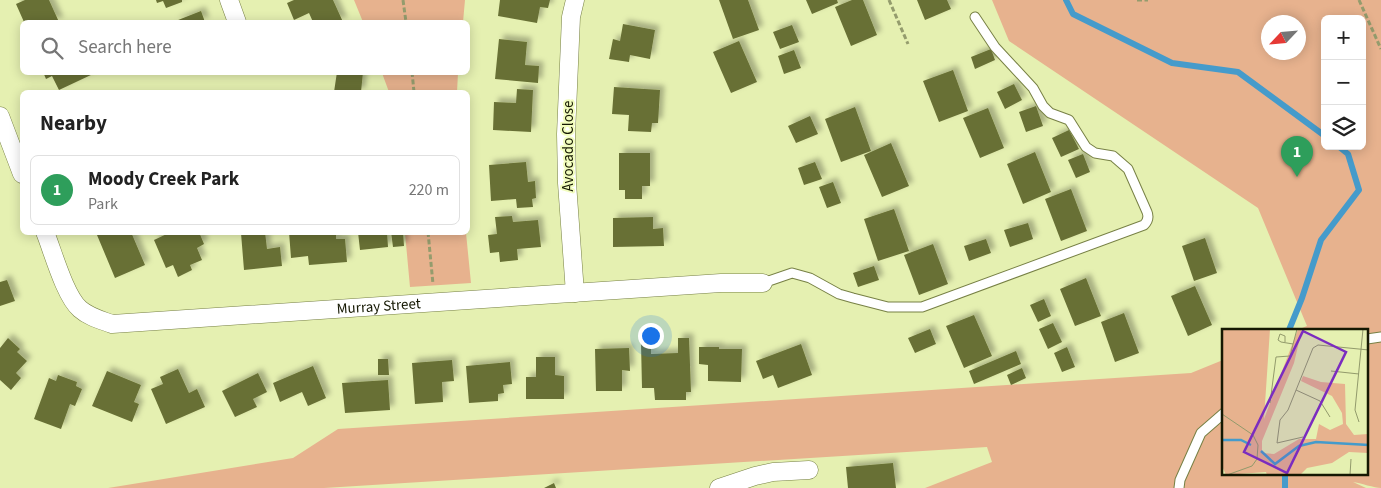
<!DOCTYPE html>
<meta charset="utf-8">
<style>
:root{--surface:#fff;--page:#f2f2f2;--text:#222;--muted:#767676;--line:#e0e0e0;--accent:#db2777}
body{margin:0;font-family:"Source Sans 3",sans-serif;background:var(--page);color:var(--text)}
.controls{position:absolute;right:15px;top:15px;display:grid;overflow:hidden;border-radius:8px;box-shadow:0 2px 12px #0003}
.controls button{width:45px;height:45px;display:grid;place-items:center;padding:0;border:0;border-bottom:1px solid var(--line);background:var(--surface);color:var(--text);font:25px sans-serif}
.compass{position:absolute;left:1261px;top:15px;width:45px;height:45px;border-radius:50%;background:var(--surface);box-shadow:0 2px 12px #0003;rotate:244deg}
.you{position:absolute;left:650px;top:335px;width:18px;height:18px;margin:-12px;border:4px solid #fff;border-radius:50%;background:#1a73e8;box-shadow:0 0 0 8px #1a73e833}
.badge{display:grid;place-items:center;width:32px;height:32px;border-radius:50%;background:var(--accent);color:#fff;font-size:16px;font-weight:700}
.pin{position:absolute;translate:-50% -41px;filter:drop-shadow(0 1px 2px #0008)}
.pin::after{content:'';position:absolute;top:26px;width:18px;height:15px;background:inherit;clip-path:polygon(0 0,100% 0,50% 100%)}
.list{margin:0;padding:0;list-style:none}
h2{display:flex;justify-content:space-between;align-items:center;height:65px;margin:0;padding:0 20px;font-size:21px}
h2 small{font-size:16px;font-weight:400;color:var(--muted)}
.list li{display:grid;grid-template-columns:32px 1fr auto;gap:15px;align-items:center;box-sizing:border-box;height:70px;margin:0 10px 10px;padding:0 10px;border:1px solid var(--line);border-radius:8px}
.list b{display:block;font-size:19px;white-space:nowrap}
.list p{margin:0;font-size:16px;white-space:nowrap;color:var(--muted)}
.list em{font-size:16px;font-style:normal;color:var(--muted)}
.icon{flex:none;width:28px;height:28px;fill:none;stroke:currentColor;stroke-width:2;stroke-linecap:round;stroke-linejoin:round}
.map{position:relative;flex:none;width:1381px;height:488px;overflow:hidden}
.search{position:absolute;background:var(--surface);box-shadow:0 2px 12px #0003;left:20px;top:20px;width:450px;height:55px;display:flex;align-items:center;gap:12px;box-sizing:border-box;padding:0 18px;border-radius:8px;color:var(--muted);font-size:19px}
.panel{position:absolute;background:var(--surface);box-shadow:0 2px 12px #0003;left:20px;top:90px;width:450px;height:145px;border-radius:8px}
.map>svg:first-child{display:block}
</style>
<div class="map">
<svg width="1381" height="488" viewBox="0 0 1381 488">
<defs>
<filter id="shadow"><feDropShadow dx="4.5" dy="-4.5" stdDeviation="2.5" flood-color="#0004"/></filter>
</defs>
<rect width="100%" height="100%" fill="#e5f0b1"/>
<path fill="#e7b28e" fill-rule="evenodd" d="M 354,0 L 465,0 L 463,22 L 363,22 Z
M 992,0 L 1381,0 L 1381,488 C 1375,488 1360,483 1353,482 L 1366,488 L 925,488 L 992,462 L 987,447 L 324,488 L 108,488 L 293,458 L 338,429 L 1191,373 L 1223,360 L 1224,474 L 1367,474 L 1367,330 L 1297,330 L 1307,326 L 1258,208 L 1009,41 ZM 1325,19 L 1362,19 L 1362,146 L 1325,146 ZM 1268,22 L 1298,22 L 1298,52 L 1268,52 Z
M 382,73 L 458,73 L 457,92 L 389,92 Z
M 405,233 L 466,233 L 471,283 L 410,287 Z"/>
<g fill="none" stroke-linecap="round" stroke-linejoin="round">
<path stroke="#459bcb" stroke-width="6" d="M 1066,0 L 1073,14 L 1172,63 L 1238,72 L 1325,136
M 1289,330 L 1302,298 L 1321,240 L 1359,190 L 1348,154 L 1338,146
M 1285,488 L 1285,474"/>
</g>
<path fill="#687035" filter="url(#shadow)" d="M 25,0 L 49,0 L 59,22 L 24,22 L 16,4 Z
M 156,0 L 182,0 L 182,2 L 166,8 L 163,1 L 157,3 Z
M 294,0 L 333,0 L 343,22 L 313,22 L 309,13 L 294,20 L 287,3 Z
M 500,0 L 550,0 L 548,8 L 540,7 L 537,23 L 498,16 Z
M 719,0 L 748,0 L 759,30 L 733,39 Z
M 806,0 L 837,0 L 838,3 L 812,14 Z
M 852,0 L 863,0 L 877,35 L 851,46 L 835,7 Z
M 917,0 L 947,0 L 951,9 L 925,20 Z
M 201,11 L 205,22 L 173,22 Z
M 623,24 L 655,30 L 650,59 L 630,55 L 629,62 L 609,59 L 613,39 L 620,41 Z
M 792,25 L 799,42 L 780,49 L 773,32 Z
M 499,39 L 527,42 L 525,65 L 539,66 L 538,83 L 495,79 Z
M 739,41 L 757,82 L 731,93 L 713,52 Z
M 991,49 L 995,60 L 975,69 L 971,57 Z
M 794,50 L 801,68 L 784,74 L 778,56 Z
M 953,70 L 968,111 L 939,122 L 923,81 Z
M 43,72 L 93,72 L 93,74 L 59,90 L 52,76 L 46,79 Z
M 337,72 L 363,72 L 361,92 L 334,92 Z
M 1014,84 L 1022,100 L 1005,109 L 997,92 Z
M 614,87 L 660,90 L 658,123 L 652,123 L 651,132 L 628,131 L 629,115 L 612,114 Z
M 517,89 L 533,90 L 531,132 L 493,130 L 494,102 L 516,103 Z
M 1036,106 L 1043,126 L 1026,132 L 1019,112 Z
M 855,107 L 871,151 L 841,162 L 825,119 Z
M 988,108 L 1004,148 L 980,158 L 963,118 Z
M 810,116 L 818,134 L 796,143 L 788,126 Z
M 1069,130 L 1079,149 L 1061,157 L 1052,138 Z
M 891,143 L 909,186 L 882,197 L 864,155 Z
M 1035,152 L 1051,192 L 1023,204 L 1007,164 Z
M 619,153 L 650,153 L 650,186 L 642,186 L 642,199 L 625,199 L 625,190 L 619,190 Z
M 1083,154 L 1090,172 L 1076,178 L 1068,160 Z
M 526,162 L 528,182 L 535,181 L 536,198 L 532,199 L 533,207 L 517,208 L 516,199 L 491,201 L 489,165 Z
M 815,162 L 822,179 L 804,185 L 798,168 Z
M 833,182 L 841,203 L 827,208 L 819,187 Z
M 1071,189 L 1087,231 L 1061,241 L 1045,199 Z
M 894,209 L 909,251 L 878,261 L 864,219 Z
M 512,216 L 513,222 L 538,220 L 541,247 L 517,249 L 518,260 L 500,262 L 499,252 L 490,253 L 488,235 L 497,234 L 495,217 Z
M 653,217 L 653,229 L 663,228 L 664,246 L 613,247 L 613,218 Z
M 1028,223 L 1033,239 L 1010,247 L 1004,230 Z
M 103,232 L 122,232 L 122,234 L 131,232 L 145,265 L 115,278 L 97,235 Z
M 171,232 L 199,232 L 204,244 L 197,248 L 202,260 L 190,265 L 192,270 L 178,277 L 173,265 L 166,268 L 154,240 Z
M 265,232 L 267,249 L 280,247 L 282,266 L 244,270 L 241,233 Z
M 289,232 L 336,232 L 336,239 L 345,239 L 347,262 L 309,265 L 308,256 L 291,258 Z
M 358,232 L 387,232 L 388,247 L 360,250 Z
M 391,232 L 403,232 L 404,246 L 393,247 Z
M 1205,238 L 1217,273 L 1194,281 L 1182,246 Z
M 986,239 L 991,253 L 969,261 L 964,246 Z
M 933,244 L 948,284 L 919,295 L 904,255 Z
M 874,266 L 879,280 L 858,287 L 853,273 Z
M 1086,278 L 1101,316 L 1075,326 L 1060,289 Z
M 7,280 L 15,301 L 0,306 L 0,282 Z
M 1195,286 L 1212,325 L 1188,336 L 1171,296 Z
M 1044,299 L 1051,316 L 1038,322 L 1030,305 Z
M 1124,313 L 1139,353 L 1115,362 L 1101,322 Z
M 974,315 L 992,356 L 964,368 L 946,326 Z
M 1053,323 L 1062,342 L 1048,349 L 1039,329 Z
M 930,329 L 936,344 L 915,353 L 908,338 Z
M 8,338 L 20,349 L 17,352 L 27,361 L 16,373 L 21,378 L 11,390 L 0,380 L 0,348 Z
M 678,338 L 689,338 L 691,392 L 686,392 L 686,400 L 655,400 L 654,388 L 642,388 L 641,343 L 651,343 L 651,354 L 678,353 Z
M 801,344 L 812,375 L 778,388 L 773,375 L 763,379 L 756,361 Z
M 699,347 L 719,347 L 719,349 L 742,349 L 741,382 L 708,381 L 708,365 L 699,364 Z
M 1067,347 L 1075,367 L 1062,372 L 1054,353 Z
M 629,348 L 630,371 L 622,370 L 622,391 L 596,391 L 595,349 Z
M 1016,351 L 1021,364 L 974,384 L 969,371 Z
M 536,357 L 555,357 L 555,375 L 564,376 L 564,399 L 526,399 L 526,377 L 536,377 Z
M 378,359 L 388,359 L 389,375 L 378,375 Z
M 452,360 L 454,381 L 442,382 L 443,402 L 415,404 L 412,363 Z
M 510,362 L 512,384 L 503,385 L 504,393 L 498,394 L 498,401 L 469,403 L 466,366 Z
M 313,366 L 326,398 L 308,406 L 302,392 L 280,402 L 273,383 Z
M 1022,368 L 1026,378 L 1011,385 L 1007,375 Z
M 178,369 L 189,393 L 197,389 L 205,407 L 166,424 L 151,389 L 163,384 L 160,377 Z
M 107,371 L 141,385 L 134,402 L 139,404 L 132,422 L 92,406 Z
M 258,373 L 267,392 L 253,399 L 257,407 L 235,417 L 222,391 Z
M 58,375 L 77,382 L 76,386 L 82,389 L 75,406 L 70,404 L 61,429 L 34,419 L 49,378 L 56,381 Z
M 388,380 L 390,410 L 345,413 L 342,383 Z
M 893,463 L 896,488 L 848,488 L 846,467 Z
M 554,483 L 556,488 L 544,488 Z"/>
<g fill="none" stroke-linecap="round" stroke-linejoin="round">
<defs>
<path id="service" d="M 763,283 L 792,273 L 810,278 L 839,294 L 853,298 L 888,307 L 922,307 L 1144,225 C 1148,221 1149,217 1147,212 L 1128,169 L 1113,156 L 1095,153 L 1086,147 L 1069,120 L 1050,113 L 1043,106 L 1033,88 L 995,47 L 975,17
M 1367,339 L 1381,337
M 1179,488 L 1180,480 L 1201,433 L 1224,413"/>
<g id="minor">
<path d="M 229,0 L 237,22"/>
<path d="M 0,116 L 22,174"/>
<path id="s1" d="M 45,232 C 53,252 65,296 80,309 C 89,317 101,320 112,324 L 721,283 L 763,283"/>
<path d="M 575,293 L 567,183 L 566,134 L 571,17 L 575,0"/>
<path d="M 719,488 L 755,476 L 773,472 L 809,470"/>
</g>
</defs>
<use href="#service" stroke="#778045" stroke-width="11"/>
<use href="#minor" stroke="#778045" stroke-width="19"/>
<path stroke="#949c6d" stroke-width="3" stroke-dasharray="5 2.5" stroke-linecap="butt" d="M 403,0 L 406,22
M 889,0 L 908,44
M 1137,0 L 1148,0
M 1359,0 L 1381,49
M 412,72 L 414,92
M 428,232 L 433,284"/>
<use href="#service" stroke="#fff" stroke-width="9"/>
<use href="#minor" stroke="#fff" stroke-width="18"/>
</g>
<g text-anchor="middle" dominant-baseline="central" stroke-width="4" stroke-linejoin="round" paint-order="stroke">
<g font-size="15" fill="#151802" stroke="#f2fdbe">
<text transform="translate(568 146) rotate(-90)">Avocado Close</text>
<text stroke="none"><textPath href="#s1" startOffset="388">Murray Street</textPath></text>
</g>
</g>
<g transform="translate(1222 329)">
<rect width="146" height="146" fill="#e5f0b1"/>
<path d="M 0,0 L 48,0 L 42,90 L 76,0 L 80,0 L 72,34 L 40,112 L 40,124 L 52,125 L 77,110 L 94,110 L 97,95 L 108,101 L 121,95 L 120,84 L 110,67 L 79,52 L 81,47 L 99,53 L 123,55 L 124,95 L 132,106 L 146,105 L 146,124 L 127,123 L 110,134 L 85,139 L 78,146 L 45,146 L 44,143 L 4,146 L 0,137 Z" fill="#e7b28e"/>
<path fill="none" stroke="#459bcb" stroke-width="2.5" d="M 0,111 L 19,111 L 29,116M 39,122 L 53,135 L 77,117 L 94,113 L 147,116"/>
<path fill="none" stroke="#929a6b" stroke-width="1" d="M 63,13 L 63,7 L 58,5 L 56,11 L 59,13 L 71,15M 109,42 L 137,45M 74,61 L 98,72 L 108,88M 48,74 L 54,28 L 68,27 L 75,0M 0,85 L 31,106 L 36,116 L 35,130 L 30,137 L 5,146M 137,93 L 133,81 L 141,0M 81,108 L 55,114 L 58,91 L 66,81 L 91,19 L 96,16 L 147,21M 52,146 L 93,146M 128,146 L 129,130"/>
<path fill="#7b2cbf" fill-opacity="0.15" stroke="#7b2cbf" stroke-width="2.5" d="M 81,2 L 124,23 L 65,144 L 22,123 Z"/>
<rect width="146" height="146" fill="none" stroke="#151802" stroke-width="2.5"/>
</g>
</svg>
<div class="controls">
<button>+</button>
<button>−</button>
<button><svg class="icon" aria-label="layers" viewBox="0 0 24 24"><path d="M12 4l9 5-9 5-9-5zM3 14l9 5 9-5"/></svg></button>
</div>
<svg class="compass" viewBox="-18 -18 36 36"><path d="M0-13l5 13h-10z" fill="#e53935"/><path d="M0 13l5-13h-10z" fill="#767676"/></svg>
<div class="you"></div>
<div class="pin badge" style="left:1297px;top:177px;background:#2e9e5b">1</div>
<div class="search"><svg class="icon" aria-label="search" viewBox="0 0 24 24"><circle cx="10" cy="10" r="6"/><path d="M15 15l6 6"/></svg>Search here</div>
<section class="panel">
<h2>Nearby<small></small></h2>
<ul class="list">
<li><span class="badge" style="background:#2e9e5b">1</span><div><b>Moody Creek Park</b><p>Park</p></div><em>220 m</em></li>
</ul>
</section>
</div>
